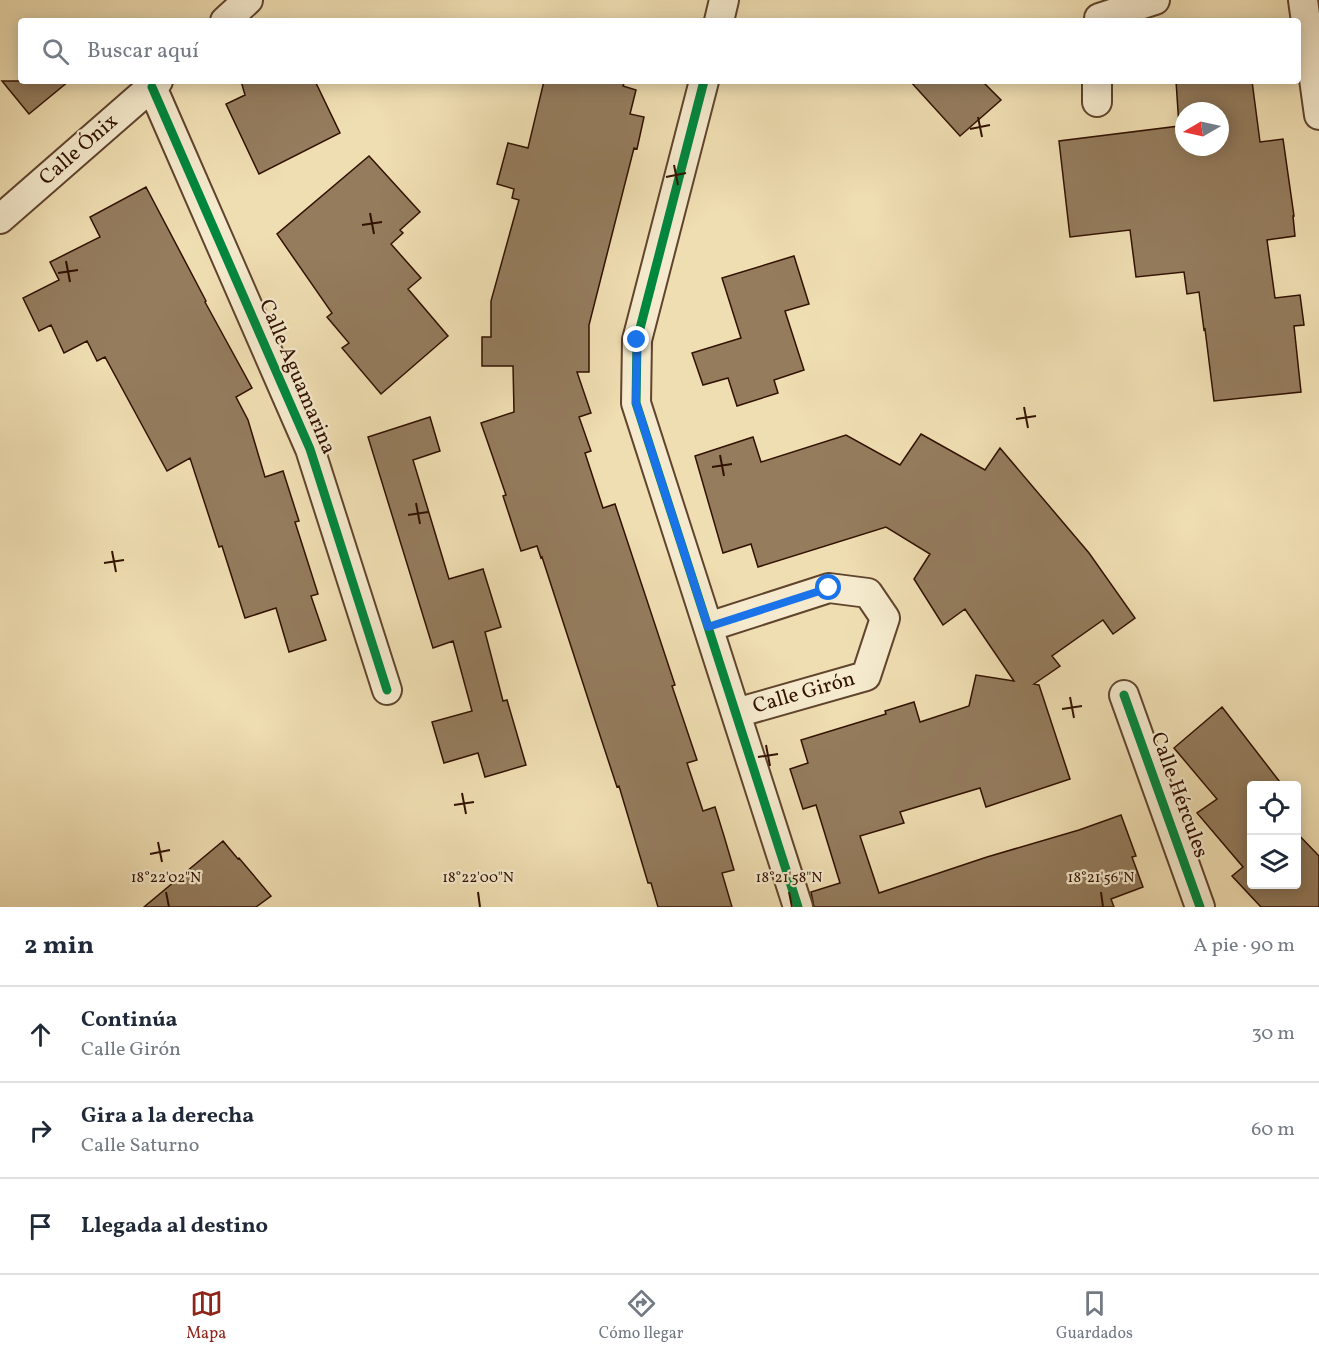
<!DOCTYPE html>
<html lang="es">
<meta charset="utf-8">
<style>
:root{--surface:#fff;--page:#f6f6f7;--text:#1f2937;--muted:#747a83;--line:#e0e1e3;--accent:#8f2418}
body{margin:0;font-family:Vollkorn,serif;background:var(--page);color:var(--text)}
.controls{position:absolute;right:18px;bottom:18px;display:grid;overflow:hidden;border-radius:6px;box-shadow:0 3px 15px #0003}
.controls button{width:54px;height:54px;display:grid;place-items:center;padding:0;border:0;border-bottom:2px solid var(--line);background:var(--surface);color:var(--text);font:30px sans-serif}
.compass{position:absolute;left:1175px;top:102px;width:54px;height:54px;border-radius:50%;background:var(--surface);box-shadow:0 3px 15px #0003;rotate:261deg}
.stop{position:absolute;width:18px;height:18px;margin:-14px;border:4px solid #1a73e8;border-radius:50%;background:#fff}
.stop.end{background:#1a73e8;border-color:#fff;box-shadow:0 2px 6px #0008}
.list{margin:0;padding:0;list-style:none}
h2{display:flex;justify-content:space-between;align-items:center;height:78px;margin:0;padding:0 24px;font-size:26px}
h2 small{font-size:20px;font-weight:400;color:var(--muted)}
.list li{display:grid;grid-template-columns:39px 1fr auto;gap:18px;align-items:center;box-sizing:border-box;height:96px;padding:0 24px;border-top:2px solid var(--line)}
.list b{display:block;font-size:22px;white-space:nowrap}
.list p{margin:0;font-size:20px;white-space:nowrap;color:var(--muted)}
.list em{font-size:20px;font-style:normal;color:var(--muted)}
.icon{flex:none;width:33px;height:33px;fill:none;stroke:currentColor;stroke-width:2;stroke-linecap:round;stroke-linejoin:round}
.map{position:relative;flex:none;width:1319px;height:907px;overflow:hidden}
.search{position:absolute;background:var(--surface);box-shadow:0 3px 15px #0003;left:18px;right:18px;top:18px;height:66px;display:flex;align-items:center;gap:15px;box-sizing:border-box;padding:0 21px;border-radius:6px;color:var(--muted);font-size:22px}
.sheet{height:366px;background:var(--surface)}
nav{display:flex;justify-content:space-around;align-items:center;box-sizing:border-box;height:84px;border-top:2px solid var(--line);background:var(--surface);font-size:16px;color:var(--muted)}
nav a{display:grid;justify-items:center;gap:3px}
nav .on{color:var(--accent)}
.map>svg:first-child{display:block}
</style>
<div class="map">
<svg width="1319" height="907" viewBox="0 0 1319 907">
<rect width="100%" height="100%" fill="#efdeb2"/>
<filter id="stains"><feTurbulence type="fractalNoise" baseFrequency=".00333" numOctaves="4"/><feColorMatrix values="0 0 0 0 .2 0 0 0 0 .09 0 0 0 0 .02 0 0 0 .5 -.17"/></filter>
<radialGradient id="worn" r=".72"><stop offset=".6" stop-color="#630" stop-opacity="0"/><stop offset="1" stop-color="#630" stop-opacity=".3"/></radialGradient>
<path fill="#947c5d" stroke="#311101" stroke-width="1.5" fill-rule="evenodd" d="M 2,81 L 69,81 L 29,114 Z
M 241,81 L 315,81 L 340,133 L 259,174 L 226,104 L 245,95 Z
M 544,81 L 625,81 L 623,86 L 636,90 L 630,114 L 644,117 L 637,149 L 634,148 L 589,325 L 589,372 L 577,372 L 591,413 L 579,417 L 591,451 L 585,453 L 603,508 L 615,504 L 675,685 L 672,686 L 697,760 L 687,763 L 703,811 L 715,807 L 724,836 L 734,870 L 722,873 L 732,907 L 658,907 L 651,883 L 648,883 L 619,786 L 617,787 L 592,711 L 542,557 L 541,558 L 537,546 L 521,551 L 503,496 L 506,495 L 481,423 L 514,412 L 513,366 L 482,366 L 482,337 L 491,337 L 491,301 L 519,200 L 512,198 L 514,189 L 497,184 L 508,143 L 528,148 Z
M 910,81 L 982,81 L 1001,100 L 960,136 Z
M 1176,81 L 1252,81 L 1260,142 L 1283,139 L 1294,216 L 1293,216 L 1295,236 L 1267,240 L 1275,298 L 1300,295 L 1304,325 L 1294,326 L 1301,392 L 1214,401 L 1205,329 L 1204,330 L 1199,292 L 1187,294 L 1184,272 L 1136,277 L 1130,230 L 1070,237 L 1059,141 L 1179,126 ZM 1184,111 L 1220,111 L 1220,147 L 1184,147 Z
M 369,156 L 420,212 L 400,230 L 403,233 L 391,244 L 421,278 L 408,289 L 448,336 L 381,394 L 342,348 L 349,343 L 327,317 L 332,313 L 277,234 Z
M 146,187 L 206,301 L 205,302 L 252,388 L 236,397 L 248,420 L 265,477 L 283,471 L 299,521 L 295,522 L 318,594 L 311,596 L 326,640 L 289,652 L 276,608 L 245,618 L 222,546 L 219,547 L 190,458 L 167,471 L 105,357 L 97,361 L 87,341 L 64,353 L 51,325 L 39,331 L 23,298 L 59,280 L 50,262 L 100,237 L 90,217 Z
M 794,256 L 809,304 L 785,311 L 804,370 L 774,380 L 778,393 L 737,406 L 728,378 L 703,385 L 692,353 L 741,338 L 722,278 Z
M 430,417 L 440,451 L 413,460 L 449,579 L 483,569 L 501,627 L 485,632 L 503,701 L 507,700 L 526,765 L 485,777 L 478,753 L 444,763 L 432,722 L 472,711 L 453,641 L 433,648 L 368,437 Z
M 921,434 L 985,470 L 1000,448 L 1089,553 L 1135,618 L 1113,634 L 1103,620 L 1052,656 L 1060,666 L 1034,684 L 1039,685 L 1070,779 L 986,807 L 980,788 L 900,812 L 904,823 L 860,836 L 879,893 L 987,857 L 1079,830 L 1121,815 L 1136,856 L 1132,857 L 1143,887 L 1111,899 L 1114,907 L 814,907 L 811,892 L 840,883 L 816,805 L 803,809 L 790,769 L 808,763 L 801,740 L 886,714 L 885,711 L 914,702 L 920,722 L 969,706 L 976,675 L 1014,681 L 965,609 L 943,625 L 914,579 L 930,554 L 886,527 L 758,567 L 751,544 L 723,553 L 695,456 L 753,437 L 761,462 L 846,435 L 900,465 Z
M 1222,707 L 1283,786 L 1251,786 L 1251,885 L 1296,885 L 1296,832 L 1319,856 L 1319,907 L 1261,907 L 1232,876 L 1243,867 L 1197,813 L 1217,799 L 1174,748 Z
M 223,841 L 238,859 L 239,858 L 271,896 L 256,907 L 144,907 Z"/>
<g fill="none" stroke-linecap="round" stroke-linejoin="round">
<defs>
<path id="minor" d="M 1303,0 L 1319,115
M 225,21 L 248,0
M 719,21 L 724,0
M 1099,21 L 1099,18 L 1155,0
M 704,81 L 637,340 L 636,403 L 798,907
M 152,87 L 310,449 L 387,690
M 1097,102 L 1097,81
M 0,219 L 158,81
M 708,627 L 829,588 L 868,593 L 885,618 L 866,676 L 736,713
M 1124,695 L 1200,907"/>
</defs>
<use href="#minor" stroke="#60442d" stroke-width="32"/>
<use href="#minor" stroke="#f5eacd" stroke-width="28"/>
<defs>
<path id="cycleway" d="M 704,81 L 637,340 L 636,403 L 798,907
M 152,87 L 310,449 L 387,690
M 1124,695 L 1200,907"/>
</defs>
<use href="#cycleway" stroke="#f5eacd" stroke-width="13"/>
<use href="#cycleway" stroke="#00873e" stroke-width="9"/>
</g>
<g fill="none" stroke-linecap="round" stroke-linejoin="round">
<path stroke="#1a73e8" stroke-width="8" d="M 637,340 L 636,403 L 708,627 L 829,588"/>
</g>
<path fill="none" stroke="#311101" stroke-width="2" d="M 978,117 L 982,137M 970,129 L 990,125M 674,165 L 678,185M 666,177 L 686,173M 370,213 L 374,234M 362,225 L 382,222M 66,261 L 70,282M 58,273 L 78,270M 1024,407 L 1028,428M 1016,419 L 1036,416M 720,455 L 724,476M 712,467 L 732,464M 416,503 L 420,524M 408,515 L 428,512M 112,551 L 116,572M 104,563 L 124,560M 1070,697 L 1074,718M 1062,709 L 1082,706M 766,745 L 770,766M 758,757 L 778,754M 462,793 L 466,814M 454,805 L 474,802M 158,842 L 162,862M 150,854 L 170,850M 166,892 L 169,907M 478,892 L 480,907M 789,892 L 792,907M 1101,892 L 1103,907"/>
<g text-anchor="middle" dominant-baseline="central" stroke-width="4.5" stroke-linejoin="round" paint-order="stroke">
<g font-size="21" fill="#311101" stroke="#f5eacd">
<text transform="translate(79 150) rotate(-41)">Calle Ónix</text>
<text transform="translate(297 377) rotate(67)">Calle Aguamarina</text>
<text transform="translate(804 693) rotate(-16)">Calle Girón</text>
<text transform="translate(1179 795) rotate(70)">Calle Hércules</text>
</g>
</g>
<g font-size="15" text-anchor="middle" fill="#311101" stroke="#f5eacd" stroke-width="4.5" stroke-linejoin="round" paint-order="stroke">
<text x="166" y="882">18°22'02"N</text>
<text x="478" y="882">18°22'00"N</text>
<text x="789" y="882">18°21'58"N</text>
<text x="1101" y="882">18°21'56"N</text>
</g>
<rect width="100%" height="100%" filter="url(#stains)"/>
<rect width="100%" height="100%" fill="url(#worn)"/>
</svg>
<div class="controls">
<button><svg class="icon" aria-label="locate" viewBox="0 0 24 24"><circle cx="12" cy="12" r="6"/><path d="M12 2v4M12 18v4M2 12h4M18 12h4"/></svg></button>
<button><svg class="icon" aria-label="layers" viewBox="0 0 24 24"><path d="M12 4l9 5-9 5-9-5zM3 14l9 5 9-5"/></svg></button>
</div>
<svg class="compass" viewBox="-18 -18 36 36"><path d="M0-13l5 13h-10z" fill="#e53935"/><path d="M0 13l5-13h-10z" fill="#747a83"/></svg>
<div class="stop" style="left:829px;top:588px"></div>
<div class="stop end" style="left:637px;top:340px"></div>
<div class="search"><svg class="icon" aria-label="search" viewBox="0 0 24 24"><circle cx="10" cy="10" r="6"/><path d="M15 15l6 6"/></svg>Buscar aquí</div>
</div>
<section class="sheet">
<h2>2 min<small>A pie · 90 m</small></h2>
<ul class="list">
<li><svg class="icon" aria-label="ahead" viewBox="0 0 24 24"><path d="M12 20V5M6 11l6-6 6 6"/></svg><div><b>Continúa</b><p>Calle Girón</p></div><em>30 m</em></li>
<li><svg class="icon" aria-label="right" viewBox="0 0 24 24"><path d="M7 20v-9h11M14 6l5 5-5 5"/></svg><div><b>Gira a la derecha</b><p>Calle Saturno</p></div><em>60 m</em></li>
<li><svg class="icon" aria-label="arrive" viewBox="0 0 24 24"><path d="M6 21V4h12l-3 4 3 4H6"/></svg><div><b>Llegada al destino</b></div></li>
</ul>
</section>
<nav>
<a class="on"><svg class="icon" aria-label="map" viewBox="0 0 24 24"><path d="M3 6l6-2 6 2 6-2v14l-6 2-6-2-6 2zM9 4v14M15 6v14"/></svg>Mapa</a>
<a><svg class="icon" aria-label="directions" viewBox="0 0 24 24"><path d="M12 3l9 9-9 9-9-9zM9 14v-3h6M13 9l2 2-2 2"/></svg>Cómo llegar</a>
<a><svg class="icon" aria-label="saved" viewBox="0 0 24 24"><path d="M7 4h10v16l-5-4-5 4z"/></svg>Guardados</a>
</nav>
